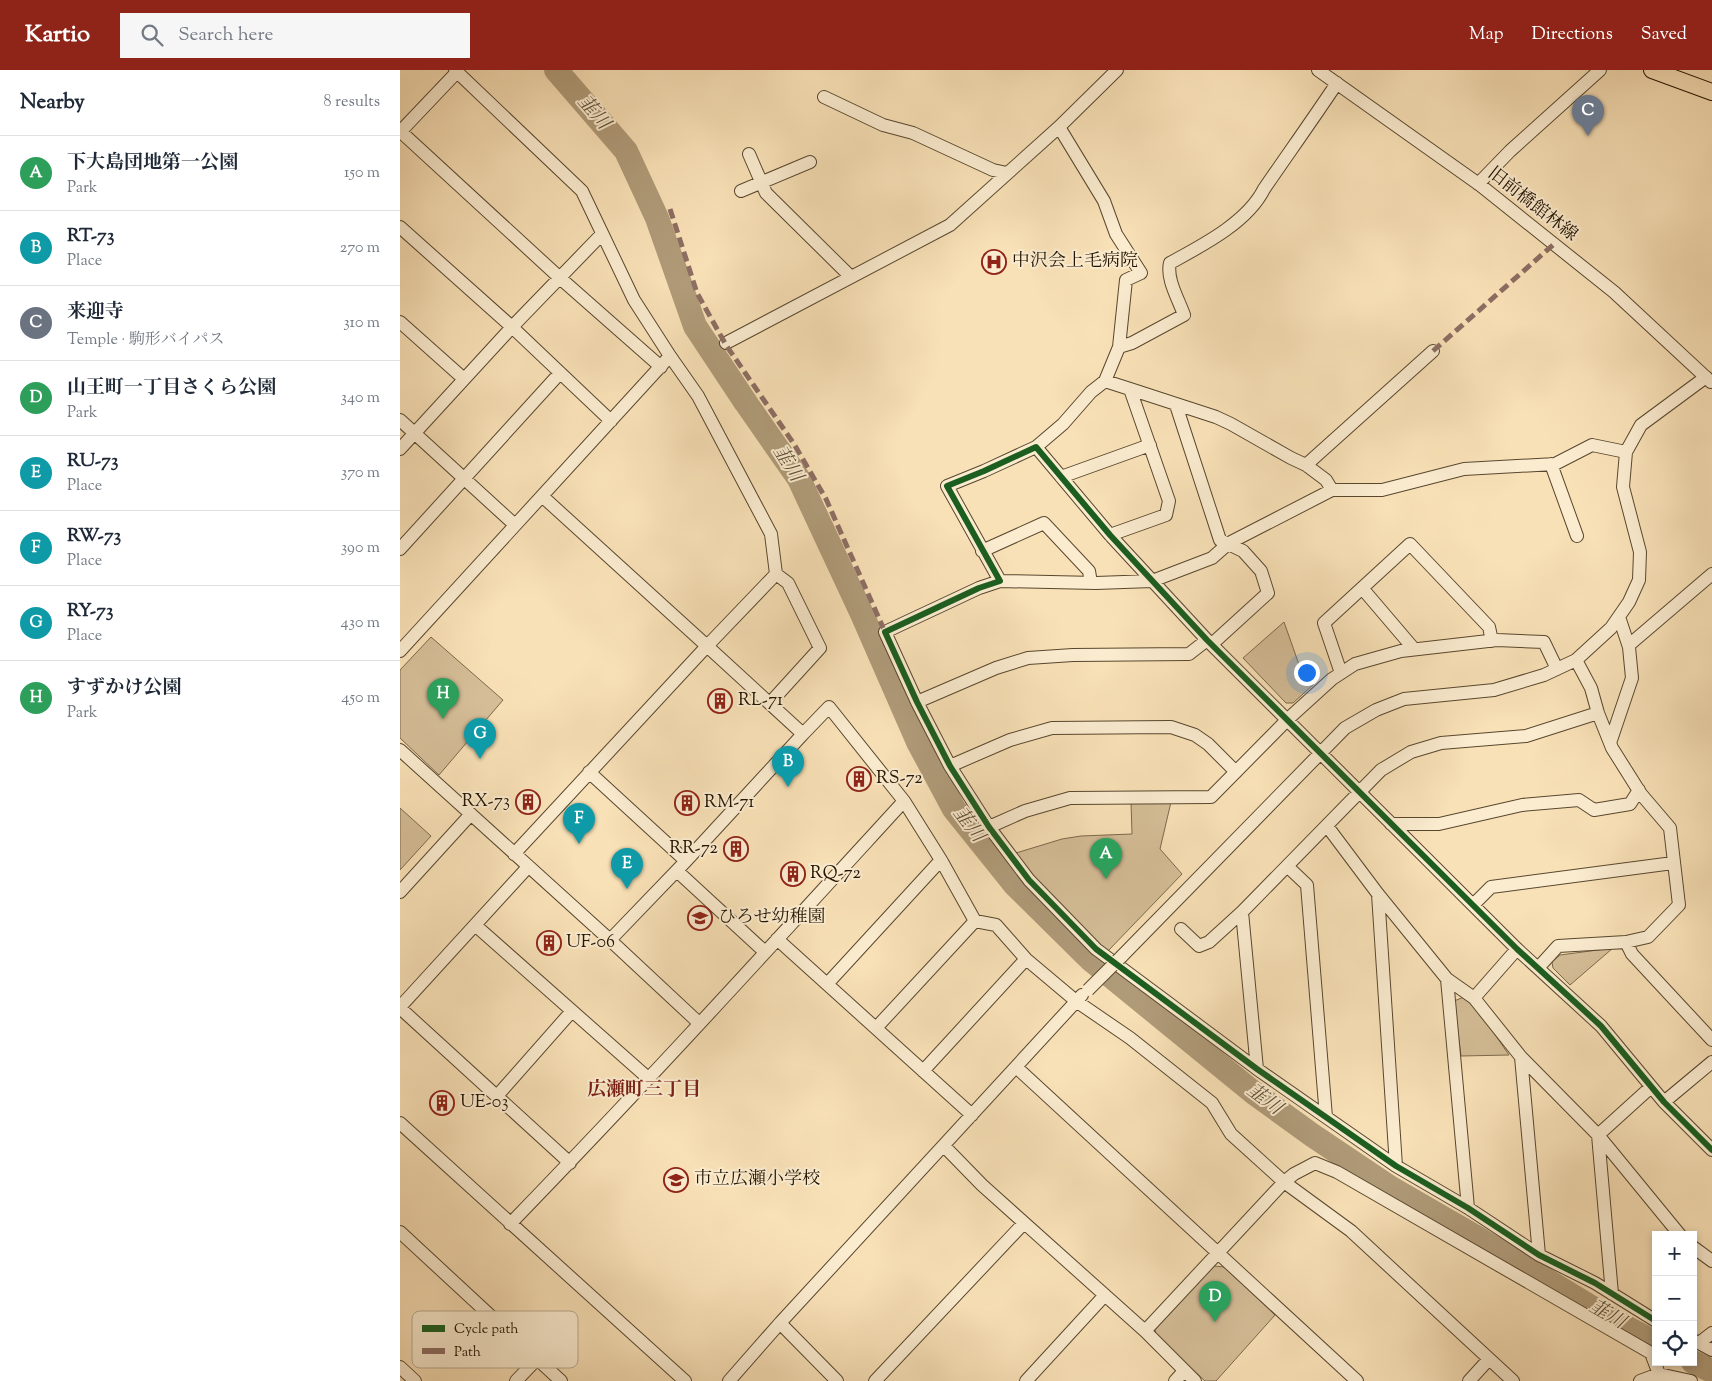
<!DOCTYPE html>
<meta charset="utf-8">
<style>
:root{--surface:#fff;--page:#f6f6f7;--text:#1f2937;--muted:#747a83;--line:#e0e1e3;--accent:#8f2418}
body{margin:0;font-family:"Sorts Mill Goudy","Noto Serif JP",serif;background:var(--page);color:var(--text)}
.controls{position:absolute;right:15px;bottom:15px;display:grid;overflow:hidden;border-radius:0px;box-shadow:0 2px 8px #0003}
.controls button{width:45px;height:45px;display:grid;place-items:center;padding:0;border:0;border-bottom:1px solid var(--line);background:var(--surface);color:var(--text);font:25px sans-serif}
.you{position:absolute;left:906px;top:602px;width:18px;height:18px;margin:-12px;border:4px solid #fff;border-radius:50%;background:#1a73e8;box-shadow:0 0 0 8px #1a73e833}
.badge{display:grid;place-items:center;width:32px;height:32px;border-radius:50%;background:var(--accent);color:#fff;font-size:16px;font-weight:700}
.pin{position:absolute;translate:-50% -41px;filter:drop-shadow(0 1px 2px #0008)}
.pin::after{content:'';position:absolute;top:26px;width:18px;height:15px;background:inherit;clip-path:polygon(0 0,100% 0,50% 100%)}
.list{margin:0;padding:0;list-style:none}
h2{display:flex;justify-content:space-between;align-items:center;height:65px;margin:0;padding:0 20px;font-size:21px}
h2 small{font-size:16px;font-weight:400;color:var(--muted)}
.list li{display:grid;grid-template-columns:32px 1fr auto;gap:15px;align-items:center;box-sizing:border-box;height:75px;padding:0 20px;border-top:1px solid var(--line)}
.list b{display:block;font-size:19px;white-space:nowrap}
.list p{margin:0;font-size:16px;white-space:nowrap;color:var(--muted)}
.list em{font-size:16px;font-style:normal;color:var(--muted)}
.icon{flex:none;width:28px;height:28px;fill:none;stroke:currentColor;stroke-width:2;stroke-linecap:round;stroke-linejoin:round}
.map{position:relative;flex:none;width:1312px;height:1311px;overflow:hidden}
header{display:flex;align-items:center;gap:30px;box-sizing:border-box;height:70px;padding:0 25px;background:var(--accent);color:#fff}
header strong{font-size:24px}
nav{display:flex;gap:28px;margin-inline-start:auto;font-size:18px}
.search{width:350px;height:45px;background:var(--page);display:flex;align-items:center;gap:12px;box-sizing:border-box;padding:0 18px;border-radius:0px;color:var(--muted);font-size:19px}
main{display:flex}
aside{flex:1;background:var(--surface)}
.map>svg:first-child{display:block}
</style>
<header>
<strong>Kartio</strong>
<div class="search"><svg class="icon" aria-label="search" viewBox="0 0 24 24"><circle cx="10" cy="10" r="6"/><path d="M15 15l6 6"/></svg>Search here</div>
<nav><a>Map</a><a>Directions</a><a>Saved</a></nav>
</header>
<main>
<aside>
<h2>Nearby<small>8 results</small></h2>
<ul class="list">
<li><span class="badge" style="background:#2e9e5b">A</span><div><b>下大島団地第一公園</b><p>Park</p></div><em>150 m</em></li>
<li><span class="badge" style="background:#0f9aa8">B</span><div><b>RT-73</b><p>Place</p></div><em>270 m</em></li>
<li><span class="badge" style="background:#6b7280">C</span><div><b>来迎寺</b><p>Temple · 駒形バイパス</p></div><em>310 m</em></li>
<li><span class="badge" style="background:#2e9e5b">D</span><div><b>山王町一丁目さくら公園</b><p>Park</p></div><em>340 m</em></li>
<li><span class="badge" style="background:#0f9aa8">E</span><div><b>RU-73</b><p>Place</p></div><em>370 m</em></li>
<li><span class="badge" style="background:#0f9aa8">F</span><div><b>RW-73</b><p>Place</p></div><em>390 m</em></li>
<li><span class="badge" style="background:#0f9aa8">G</span><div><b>RY-73</b><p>Place</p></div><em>430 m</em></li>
<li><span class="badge" style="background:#2e9e5b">H</span><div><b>すずかけ公園</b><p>Park</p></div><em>450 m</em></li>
</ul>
</aside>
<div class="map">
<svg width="1312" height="1311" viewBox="0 0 1312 1311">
<rect width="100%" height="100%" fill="#f9e1b7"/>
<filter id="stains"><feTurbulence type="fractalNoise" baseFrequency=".004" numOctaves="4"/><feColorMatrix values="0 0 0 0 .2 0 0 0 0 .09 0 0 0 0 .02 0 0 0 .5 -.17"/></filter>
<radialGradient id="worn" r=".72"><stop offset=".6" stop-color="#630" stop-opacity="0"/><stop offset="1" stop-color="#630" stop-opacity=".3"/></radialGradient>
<path fill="#d5be98" stroke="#7c694c" d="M 884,552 L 902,603 L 914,614 L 893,633 L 886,633 L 843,588 Z
M 31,567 L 103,630 L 39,705 L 0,668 L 0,600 Z
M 731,732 L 771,732 L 760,779 L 782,804 L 707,882 L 637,814 L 616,783 L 662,769 L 681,766 L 732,764 Z
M 0,738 L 31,766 L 0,800 Z
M 1213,878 L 1170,915 L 1153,898 L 1152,892 L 1160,885 Z
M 1064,927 L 1083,947 L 1109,985 L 1061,986 L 1054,931 Z
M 814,1196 L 824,1197 L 875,1245 L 816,1311 L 805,1311 L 756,1266 L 755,1259 Z"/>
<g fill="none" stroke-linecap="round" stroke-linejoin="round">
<path stroke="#b09b79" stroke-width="24" d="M 156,0 L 226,81 L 257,148 L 295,256 L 346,333 L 399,409 L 462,544 L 518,672 L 554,739 L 615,815 L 691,890 L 854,1023 L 912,1065 L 991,1118 L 1081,1170 L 1209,1248 L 1256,1273
M 1293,1292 L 1312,1301"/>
<defs>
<path id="minor" d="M 55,0 L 182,121 L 234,230 L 270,286 L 298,326 L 371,464 L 376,504 L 307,576 L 403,664 L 286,791 L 210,870
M 918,0 L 1080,115 L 1214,222 L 1311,312
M 424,27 L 483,55 L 513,63 L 593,100 L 607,103
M 659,57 L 704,131 L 716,164 L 741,203 L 726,210 L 719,277 L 705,311
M 0,61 L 160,208 L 261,297
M 0,62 L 57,2
M 349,84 L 366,123 L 451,207
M 1078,114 L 1110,81 L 1200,0
M 341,121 L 410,92
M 0,157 L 112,257 L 211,351
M 0,252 L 64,309
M 326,273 L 550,155 L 659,57 L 717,0
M 719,277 L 732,273 L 784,245 C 779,230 766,209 770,193 C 801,176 847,153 864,119 C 888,84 913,49 937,13
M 730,319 L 816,347 L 831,354 L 891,388 L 906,395 L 926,410 L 932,420
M 776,335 L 820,470 L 843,481 L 861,501 L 868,523 L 812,574
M 0,350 L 115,455
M 636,377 L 663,354 L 691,322 L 705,311 L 730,319 L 769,431 L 766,445 L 710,465
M 0,379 L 112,257 L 202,164
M 1151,394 L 1177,466
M 906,395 L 1033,281
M 661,407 L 750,375
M 0,479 L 160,303
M 582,481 L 644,453 L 689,501 L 691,513
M 600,511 L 696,513 L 752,511 L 812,488 L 829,473 L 932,420 L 982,420 L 1064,399 L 1155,394 L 1192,375 L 1226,382
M 962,518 L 1014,579
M 1229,575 L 1312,504
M 0,581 L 270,286
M 1176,590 L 1191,618 L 1198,643 L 1212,678 L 1241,724 L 1270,758 L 1279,835 L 1248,867 L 1226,872 L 1232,884 L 1312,970
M 941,603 L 924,553 L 1010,474 L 1089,557 L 1092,571
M 517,632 L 596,598 L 628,588 L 673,585 L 789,584 L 807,570
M 370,633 L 420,578 L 388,513 L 376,504
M 403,664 L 429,637 L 504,731
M 1210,673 L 1232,608 L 1229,577 L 1219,547
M 0,680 L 210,870 L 299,953
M 550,696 L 610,670 L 652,658 L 771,657 L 795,665 L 808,674 L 836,702
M 189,702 L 286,791
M 991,754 L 1039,754 L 1122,735 L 1179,730 L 1194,740 L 1230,734 L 1239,720
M 927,756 L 978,824 L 1047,909 L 1074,928 L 1121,987 L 1198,1065 L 1280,1165
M 589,757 L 625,741 L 670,728 L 811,727 L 888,649 L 932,609 L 955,594 L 1001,581 L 1097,570 L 1144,572 L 1157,599
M 114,784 L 307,576 L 142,426
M 887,796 L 907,815 L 926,1047
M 277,801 L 365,882
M 0,822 L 71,744
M 978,824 L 996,1096
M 1073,835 L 1091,817 L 1273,793
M 75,855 L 248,1008
M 781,859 L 799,876 L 809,872 L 842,842
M 377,869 L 572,1045
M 722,886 L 945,658 L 976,640 L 1004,629 L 1094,620 L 1144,605 L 1176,590 L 1211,558 L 1229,532 L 1239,510 L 1240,482 L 1223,417 L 1226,382 L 1241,355 L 1306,307
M 1138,898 L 1158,876 L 1226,872
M 1047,909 L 1068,1138
M 428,913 L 541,790
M 1074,928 L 1117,879
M 0,937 L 128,797
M 0,938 L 170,1093
M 476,958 L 575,851
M 1121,987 L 1139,1185
M 616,997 L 957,1311
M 857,999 L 842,842 L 981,700 L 1011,682 L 1041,673 L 1126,666 L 1198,643
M 523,1001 L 626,889
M 97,1026 L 172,941
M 1264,1032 L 1312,992
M 0,1053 L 285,1311
M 544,1076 L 582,1115 L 745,1261 L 795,1311
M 110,1154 C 244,1016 374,873 504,731 L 541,790 L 575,851 L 596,855 L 626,889 L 676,931 L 730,968 L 812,1033 L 831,1064 L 884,1112 L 951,1161 L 1113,1311
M 0,1162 L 161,1311
M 1293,1177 L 1312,1191
M 1212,1224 L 1198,1065 L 1251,1017
M 1256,1251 L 1195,1213 L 1139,1185 L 1068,1138 L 996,1096 L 857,999 L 696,879 L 629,810 L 589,757 L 550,696 L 517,632 L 485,562 L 579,518 L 600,511 L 547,416 L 584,401 L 636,377 L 710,465 L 807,570 L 1117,879 L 1201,956 L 1264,1032 L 1312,1080
M 380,1253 L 437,1311
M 745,1261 L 884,1112 L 894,1104 L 915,1093 L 937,1102 L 1251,1283 L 1259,1304
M 1293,1270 L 1299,1273 L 1312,1263
M 1299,1273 L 1312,1280
M 0,1297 L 15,1311
M 116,1311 L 137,1289
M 329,1311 L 380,1253 L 682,925
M 475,1311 L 624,1153
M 626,1311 L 705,1225
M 775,1311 L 784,1301
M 1069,1311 L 1089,1289
M 1240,1311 L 1259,1304 L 1291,1311"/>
<path id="major" d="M 1252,0 L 1312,22"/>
</defs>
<use href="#minor" stroke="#58472e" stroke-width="14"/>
<use href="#major" stroke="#231401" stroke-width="18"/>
<use href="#minor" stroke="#fbecd0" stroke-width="12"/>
<use href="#major" stroke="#f9e1b7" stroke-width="16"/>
<defs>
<path id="minor-bridge" d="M 688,920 L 722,886"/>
</defs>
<use href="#minor-bridge" stroke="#58472e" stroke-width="14" stroke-linecap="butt"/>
<use href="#minor-bridge" stroke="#fbecd0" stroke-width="12"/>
<path stroke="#8d6e63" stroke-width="5" stroke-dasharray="10 5" stroke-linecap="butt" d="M 270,139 L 297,223 L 326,275 L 394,374 L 426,429 L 485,562
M 1033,281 L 1154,174"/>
<defs>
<path id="cycleway" d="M 1256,1251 L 1195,1213 L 1139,1185 L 1068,1138 L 996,1096 L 857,999 L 696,879 L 629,810 L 589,757 L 550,696 L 517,632 L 485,562 L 579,518 L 600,511 L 547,416 L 584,401 L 636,377 L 710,465 L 807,570 L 1117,879 L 1201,956 L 1264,1032 L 1312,1080"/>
</defs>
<use href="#cycleway" stroke="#fbecd0" stroke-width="9"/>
<use href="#cycleway" stroke="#1b5e20" stroke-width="6"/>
</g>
<defs>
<symbol id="hospital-ring" viewBox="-11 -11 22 22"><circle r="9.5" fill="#fbecd0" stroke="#8f2418" stroke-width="1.5"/><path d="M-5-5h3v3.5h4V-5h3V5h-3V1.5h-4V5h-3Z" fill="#8f2418"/></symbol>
<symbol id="building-ring" viewBox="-11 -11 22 22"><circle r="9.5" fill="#fbecd0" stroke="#8f2418" stroke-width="1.5"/><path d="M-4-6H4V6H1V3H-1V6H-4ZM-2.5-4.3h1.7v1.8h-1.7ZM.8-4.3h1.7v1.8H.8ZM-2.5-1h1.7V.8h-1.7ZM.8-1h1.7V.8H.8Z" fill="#8f2418"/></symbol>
<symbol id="school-ring" viewBox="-11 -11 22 22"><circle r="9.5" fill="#fbecd0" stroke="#8f2418" stroke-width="1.5"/><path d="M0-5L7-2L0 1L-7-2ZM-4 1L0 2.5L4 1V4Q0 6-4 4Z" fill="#8f2418"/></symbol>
</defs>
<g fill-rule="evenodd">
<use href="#hospital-ring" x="580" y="178" width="28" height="28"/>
<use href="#building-ring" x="306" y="617" width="28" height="28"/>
<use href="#building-ring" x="445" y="695" width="28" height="28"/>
<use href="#building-ring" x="114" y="718" width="28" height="28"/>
<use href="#building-ring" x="273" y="719" width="28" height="28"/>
<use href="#building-ring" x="322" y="765" width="28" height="28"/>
<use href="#building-ring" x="379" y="790" width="28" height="28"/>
<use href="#school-ring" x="286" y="834" width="28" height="28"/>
<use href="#building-ring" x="135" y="859" width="28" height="28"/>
<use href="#building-ring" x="28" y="1019" width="28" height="28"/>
<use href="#school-ring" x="262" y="1096" width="28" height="28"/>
</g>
<g text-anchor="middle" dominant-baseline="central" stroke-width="4" stroke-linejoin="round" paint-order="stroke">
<g font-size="18" fill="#231401" stroke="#fbecd0">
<text transform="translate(1132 135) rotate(38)">旧前橋館林線</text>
</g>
<g font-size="18" fill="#231401" stroke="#fbecd0" text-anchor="start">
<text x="612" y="192">中沢会上毛病院</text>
<text x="338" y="631">RL-71</text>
<text x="476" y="709">RS-72</text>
<text x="110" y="732" text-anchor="end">RX-73</text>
<text x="304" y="733">RM-71</text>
<text x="318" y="779" text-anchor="end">RR-72</text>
<text x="410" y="804">RQ-72</text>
<text x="318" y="848">ひろせ幼稚園</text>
<text x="166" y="873">UF-06</text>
<text x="60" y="1033">UE-03</text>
<text x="294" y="1110">市立広瀬小学校</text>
</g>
<g font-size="19" font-style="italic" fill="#625137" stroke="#fbecd0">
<text transform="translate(193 43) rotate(49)">韮川</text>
<text transform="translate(387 394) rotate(58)">韮川</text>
<text transform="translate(568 755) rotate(53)">韮川</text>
<text transform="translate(864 1030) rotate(37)">韮川</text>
<text transform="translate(1207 1245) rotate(30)">韮川</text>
</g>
<g font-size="19" font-weight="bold" fill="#7a1f14" stroke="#fbecd0">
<text x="244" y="1020">広瀬町三丁目</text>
</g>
</g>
<rect x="12" y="1241" width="166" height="57" rx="8" fill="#fbecd0" stroke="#baab92" stroke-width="1"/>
<rect x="22" y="1255" width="23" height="7" fill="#1b5e20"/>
<rect x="22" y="1278" width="23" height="6" fill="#8d6e63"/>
<g font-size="14" fill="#231401">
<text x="54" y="1263">Cycle path</text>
<text x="54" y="1286">Path</text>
</g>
<rect width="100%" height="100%" filter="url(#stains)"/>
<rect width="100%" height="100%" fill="url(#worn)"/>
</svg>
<div class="controls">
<button>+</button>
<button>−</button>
<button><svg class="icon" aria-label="locate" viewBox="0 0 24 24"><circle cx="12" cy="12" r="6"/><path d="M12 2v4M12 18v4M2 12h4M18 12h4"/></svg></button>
</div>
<div class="you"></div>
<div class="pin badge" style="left:706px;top:809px;background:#2e9e5b">A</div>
<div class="pin badge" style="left:388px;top:717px;background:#0f9aa8">B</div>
<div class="pin badge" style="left:1188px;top:66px;background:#6b7280">C</div>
<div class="pin badge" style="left:815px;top:1252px;background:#2e9e5b">D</div>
<div class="pin badge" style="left:227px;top:819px;background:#0f9aa8">E</div>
<div class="pin badge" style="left:179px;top:774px;background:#0f9aa8">F</div>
<div class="pin badge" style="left:80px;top:689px;background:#0f9aa8">G</div>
<div class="pin badge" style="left:43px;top:649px;background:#2e9e5b">H</div>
</div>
</main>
